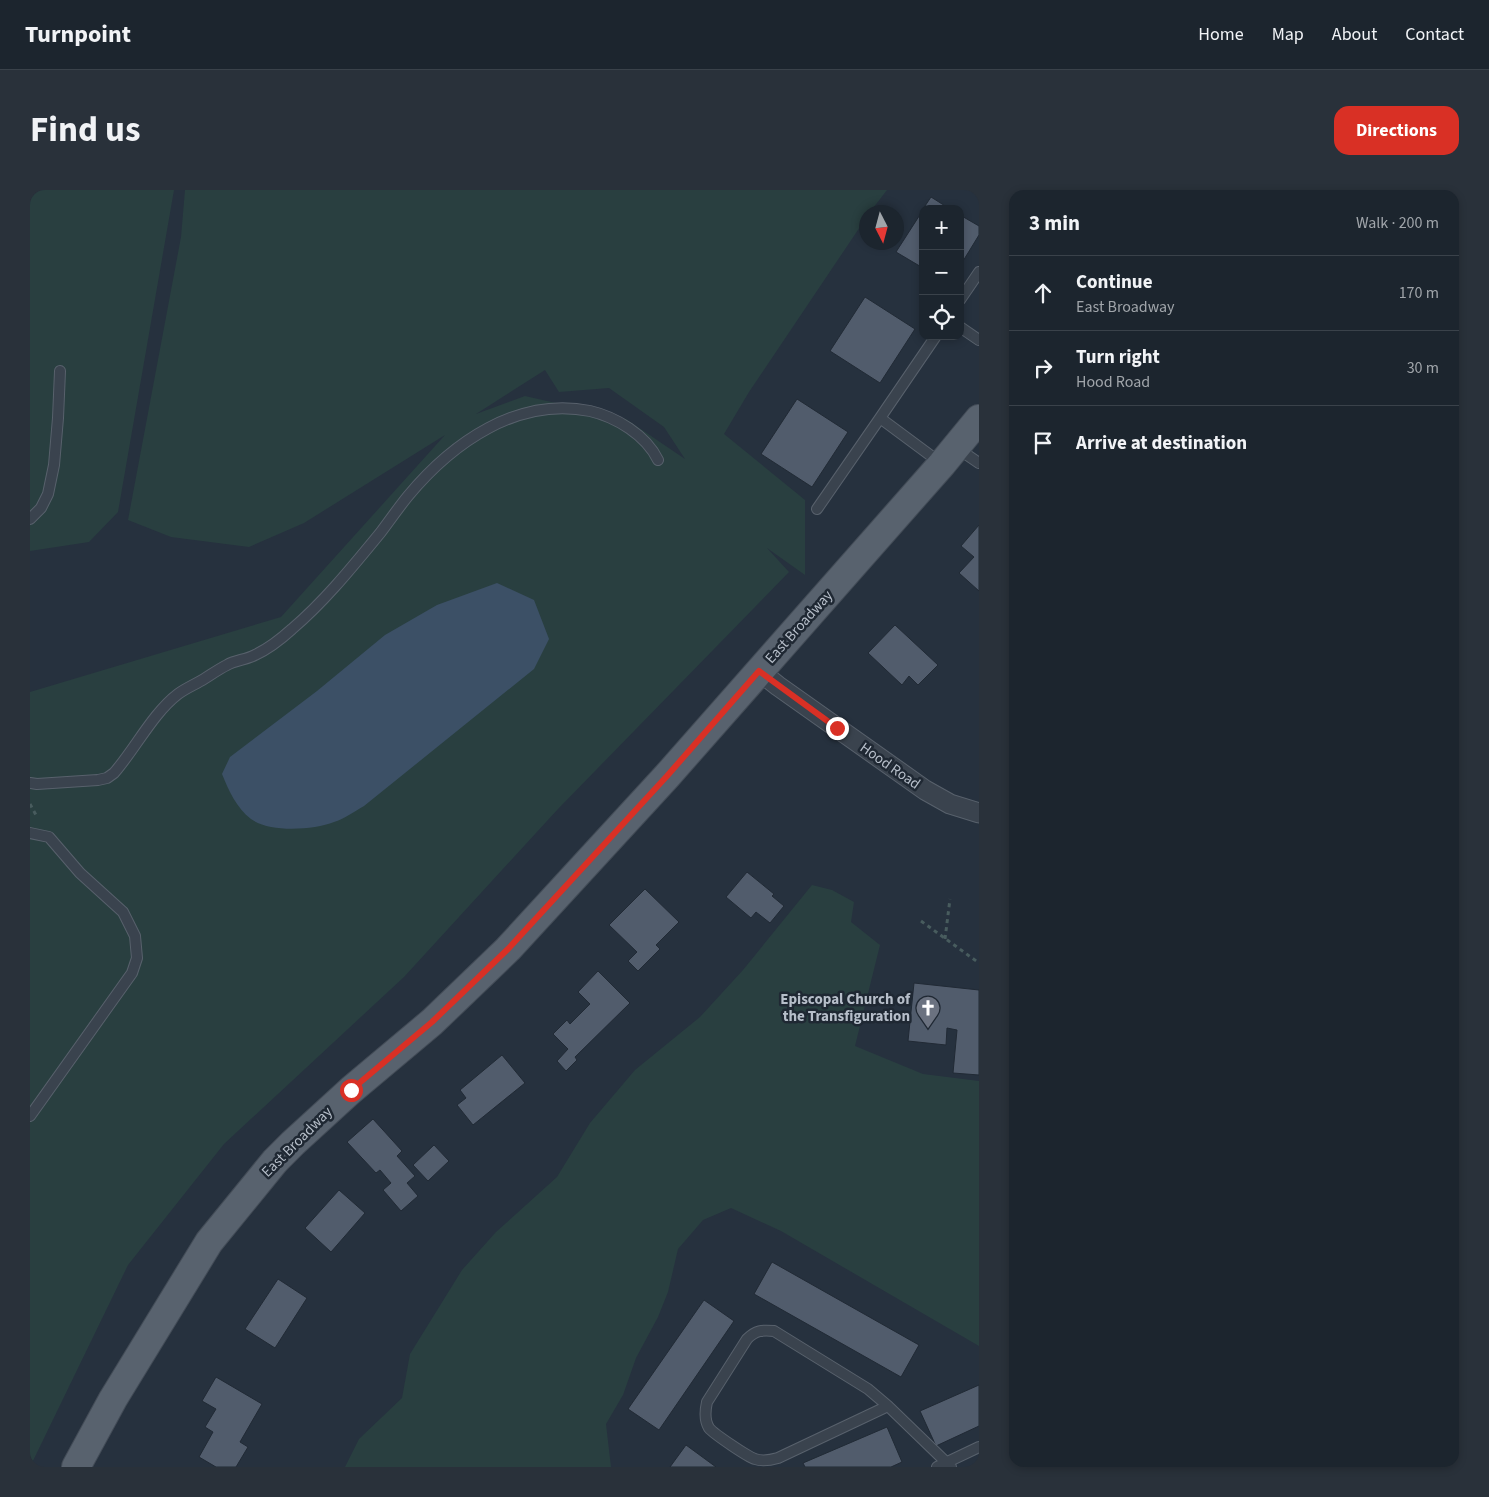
<!DOCTYPE html>
<meta charset="utf-8">
<style>
:root{--surface:#1c252e;--page:#29313a;--text:#f1f3f6;--muted:#a0a5aa;--line:#3a424a;--accent:#d93025}
body{margin:0;font-family:"Source Sans 3",sans-serif;background:var(--page);color:var(--text)}
.controls{position:absolute;right:15px;top:15px;display:grid;overflow:hidden;border-radius:10px;box-shadow:0 2px 8px #0003}
.controls button{width:45px;height:45px;display:grid;place-items:center;padding:0;border:0;border-bottom:1px solid var(--line);background:var(--surface);color:var(--text);font:25px sans-serif}
.compass{position:absolute;left:829px;top:15px;width:45px;height:45px;border-radius:50%;background:var(--surface);box-shadow:0 2px 8px #0003;rotate:174deg}
.stop{position:absolute;width:15px;height:15px;margin:-11px;border:4px solid #d93025;border-radius:50%;background:#fff}
.stop.end{background:#d93025;border-color:#fff;box-shadow:0 1px 5px #0008}
.list{margin:0;padding:0;list-style:none}
h2{display:flex;justify-content:space-between;align-items:center;height:65px;margin:0;padding:0 20px;font-size:21px}
h2 small{font-size:16px;font-weight:400;color:var(--muted)}
.list li{display:grid;grid-template-columns:32px 1fr auto;gap:15px;align-items:center;box-sizing:border-box;height:75px;padding:0 20px;border-top:1px solid var(--line)}
.list b{display:block;font-size:19px;white-space:nowrap}
.list p{margin:0;font-size:16px;white-space:nowrap;color:var(--muted)}
.list em{font-size:16px;font-style:normal;color:var(--muted)}
.icon{flex:none;width:28px;height:28px;fill:none;stroke:currentColor;stroke-width:2;stroke-linecap:round;stroke-linejoin:round}
.map{position:relative;flex:none;width:949px;height:1277px;overflow:hidden;border-radius:15px}
header{display:flex;align-items:center;gap:30px;box-sizing:border-box;height:70px;padding:0 25px;background:var(--surface);border-bottom:1px solid var(--line)}
header strong{font-size:24px}
nav{display:flex;gap:28px;margin-inline-start:auto;font-size:18px}
.intro{display:flex;align-items:center;justify-content:space-between;box-sizing:border-box;height:120px;padding:0 30px}
h1{margin:0;font-size:35px}
.button{padding:12px 22px;border-radius:15px;background:var(--accent);color:#fff;font-size:18px;font-weight:700}
main{display:flex;gap:30px;padding:0 30px}
aside{flex:1;background:var(--surface);border-radius:15px;box-shadow:0 2px 8px #0003}
.map>svg:first-child{display:block}
</style>
<header>
<strong>Turnpoint</strong>
<nav><a>Home</a><a>Map</a><a>About</a><a>Contact</a></nav>
</header>
<div class="intro"><h1>Find us</h1><a class="button">Directions</a></div>
<main>
<div class="map">
<svg width="949" height="1277" viewBox="0 0 949 1277">
<rect width="100%" height="100%" fill="#26313e"/>
<path fill="#293f40" fill-rule="evenodd" d="M 0,0 L 144,0 L 88,322 L 59,352 L 0,361 Z
M 155,0 L 857,0 L 840,22 L 836,22 L 836,28 L 719,202 L 694,244 L 775,310 L 775,385 L 737,358 L 759,382 L 528,619 L 374,787 L 194,954 L 98,1075 L 0,1277 L 0,502 L 251,427 L 415,245 L 274,333 L 219,357 L 141,347 L 98,330 L 151,47 ZM 515,180 L 529,202 L 579,198 L 634,237 L 655,269 L 596,229 L 495,206 L 446,224 Z
M 782,695 L 802,700 L 824,712 L 821,732 L 850,755 L 825,856 L 893,884 L 949,891 L 949,1156 L 751,1041 L 701,1018 L 673,1030 L 648,1059 L 638,1102 L 628,1127 L 606,1168 L 593,1205 L 576,1234 L 581,1277 L 315,1277 L 329,1249 L 372,1208 L 380,1164 L 432,1080 L 466,1042 L 527,987 L 560,933 L 605,880 L 670,827 L 713,780 Z"/>
<path fill="#3c5066" d="M 467,393 L 504,410 L 519,449 L 504,479 L 334,616 C 325,621 314,629 304,632 C 283,640 240,643 221,629 C 207,619 198,599 192,584 L 200,567 L 287,501 L 355,445 L 407,415 Z"/>
<path fill="#515c6c" stroke="#212a35" d="M 901,7 L 920,19 L 893,19 Z
M 893,20 L 893,78 L 866,62 Z
M 930,25 L 949,36 L 949,45 L 930,76 Z
M 835,107 L 885,139 L 850,193 L 800,161 Z
M 767,209 L 818,242 L 782,297 L 731,264 Z
M 949,335 L 949,401 L 929,383 L 944,367 L 931,356 Z
M 865,435 L 908,475 L 888,495 L 879,486 L 872,495 L 838,463 Z
M 717,682 L 744,704 L 742,706 L 754,716 L 740,733 L 726,722 L 721,728 L 696,707 Z
M 615,699 L 649,732 L 626,755 L 630,759 L 608,781 L 598,771 L 607,762 L 579,735 Z
M 568,781 L 600,813 L 545,867 L 547,870 L 536,881 L 527,871 L 538,859 L 523,844 L 537,830 L 540,834 L 560,814 L 548,802 Z
M 884,793 L 949,800 L 949,885 L 923,883 L 927,840 L 917,838 L 916,855 L 878,851 Z
M 472,865 L 495,893 L 443,935 L 427,915 L 436,908 L 430,900 Z
M 343,929 L 372,961 L 367,966 L 385,986 L 377,993 L 388,1006 L 371,1021 L 353,1000 L 361,993 L 350,980 L 346,983 L 317,952 Z
M 404,955 L 419,971 L 398,991 L 383,975 Z
M 309,1000 L 335,1023 L 301,1062 L 275,1038 Z
M 742,1072 L 889,1155 L 871,1187 L 724,1104 Z
M 248,1089 L 277,1108 L 245,1158 L 215,1139 Z
M 674,1110 L 704,1131 L 629,1240 L 598,1219 Z
M 186,1187 L 232,1214 L 210,1252 L 218,1257 L 206,1277 L 186,1277 L 169,1267 L 183,1242 L 175,1237 L 186,1219 L 172,1211 Z
M 949,1195 L 949,1236 L 906,1256 L 890,1221 Z
M 857,1237 L 872,1272 L 861,1277 L 775,1277 L 773,1273 Z
M 656,1255 L 686,1277 L 640,1277 Z"/>
<g fill="none" stroke-linecap="round" stroke-linejoin="round">
<defs>
<path id="service" d="M 930,110 L 949,82
M 930,137 L 949,150
M 906,146 L 850,228 L 912,274
M 927,258 L 949,273
M 787,319 L 850,228
M 0,329 L 11,318 L 18,304 L 24,275 L 28,228 L 30,181
M 0,593 L 7,594 L 68,590 L 77,588 L 84,583 C 105,559 123,523 148,504 C 156,498 166,494 174,489 C 182,484 189,479 197,475 C 205,470 216,470 225,465 C 238,459 251,449 262,439 C 295,411 323,376 351,342 C 360,330 369,317 378,306 C 422,253 488,206 560,221 C 586,227 616,245 628,270
M 0,643 L 19,647 L 50,683 L 93,722 L 105,746 L 107,768 L 102,783 L 0,926
M 858,1216 L 748,1268 C 741,1270 733,1272 725,1269 C 718,1267 684,1244 679,1238 C 674,1230 675,1221 677,1212 L 717,1149 C 726,1140 732,1140 744,1141 L 838,1199 L 858,1216 L 917,1273 L 921,1277
M 907,1277 L 949,1257"/>
<path id="minor" d="M 729,481 L 748,496 L 895,600 L 920,614 L 949,623"/>
<path id="primary" d="M 46,1277 L 83,1209 L 179,1052 L 245,971 L 263,953 L 321,900 L 402,832 L 478,759 L 637,586 L 912,274 L 949,229"/>
</defs>
<use href="#service" stroke="#58616c" stroke-width="12"/>
<use href="#minor" stroke="#58616c" stroke-width="21"/>
<use href="#primary" stroke="#434c57" stroke-width="30"/>
<path stroke="#485c5e" stroke-width="3" stroke-dasharray="4 4" stroke-linecap="butt" d="M 0,614 L 7,627
M 891,731 L 949,773
M 915,749 L 920,709"/>
<use href="#service" stroke="#3a434e" stroke-width="10"/>
<use href="#minor" stroke="#3a434e" stroke-width="19"/>
<use href="#primary" stroke="#58626e" stroke-width="28"/>
</g>
<g fill="none" stroke-linecap="round" stroke-linejoin="round">
<path stroke="#d93025" stroke-width="6" d="M 321,900 L 402,832 L 478,759 L 637,586 L 729,481 L 807,538"/>
</g>
<defs>
<symbol id="church-pin" viewBox="-11 -11 22 30"><path d="M0 17L-7.5 6A9.5 9.5 0 1 1 7.5 6Z" fill="#6b7280" stroke="#1f2833"/><path d="M-1.2-6h2.4v3.5h3.3v2.4h-3.3V6h-2.4V-.1h-3.3v-2.4h3.3Z" fill="#fff"/></symbol>
</defs>
<g fill-rule="evenodd">
<use href="#church-pin" x="884" y="804" width="28" height="38"/>
</g>
<g text-anchor="middle" dominant-baseline="central" stroke-width="5" stroke-linejoin="round" paint-order="stroke">
<g font-size="15" fill="#b6bec9" stroke="#1f2833">
<text transform="translate(769 437) rotate(-48)">East Broadway</text>
<text transform="translate(860 576) rotate(35)">Hood Road</text>
<text transform="translate(267 952) rotate(-45)">East Broadway</text>
</g>
<g font-size="15" font-weight="bold" fill="#b6bec9" stroke="#1f2833" text-anchor="end">
<text x="880" y="809">Episcopal Church of<tspan x="880" dy="17">the Transfiguration</tspan></text>
</g>
</g>
</svg>
<div class="controls">
<button>+</button>
<button>−</button>
<button><svg class="icon" aria-label="locate" viewBox="0 0 24 24"><circle cx="12" cy="12" r="6"/><path d="M12 2v4M12 18v4M2 12h4M18 12h4"/></svg></button>
</div>
<svg class="compass" viewBox="-18 -18 36 36"><path d="M0-13l5 13h-10z" fill="#e53935"/><path d="M0 13l5-13h-10z" fill="#a0a5aa"/></svg>
<div class="stop" style="left:321px;top:900px"></div>
<div class="stop end" style="left:807px;top:538px"></div>
</div>
<aside>
<h2>3 min<small>Walk · 200 m</small></h2>
<ul class="list">
<li><svg class="icon" aria-label="ahead" viewBox="0 0 24 24"><path d="M12 20V5M6 11l6-6 6 6"/></svg><div><b>Continue</b><p>East Broadway</p></div><em>170 m</em></li>
<li><svg class="icon" aria-label="right" viewBox="0 0 24 24"><path d="M7 20v-9h11M14 6l5 5-5 5"/></svg><div><b>Turn right</b><p>Hood Road</p></div><em>30 m</em></li>
<li><svg class="icon" aria-label="arrive" viewBox="0 0 24 24"><path d="M6 21V4h12l-3 4 3 4H6"/></svg><div><b>Arrive at destination</b></div></li>
</ul>
</aside>
</main>
